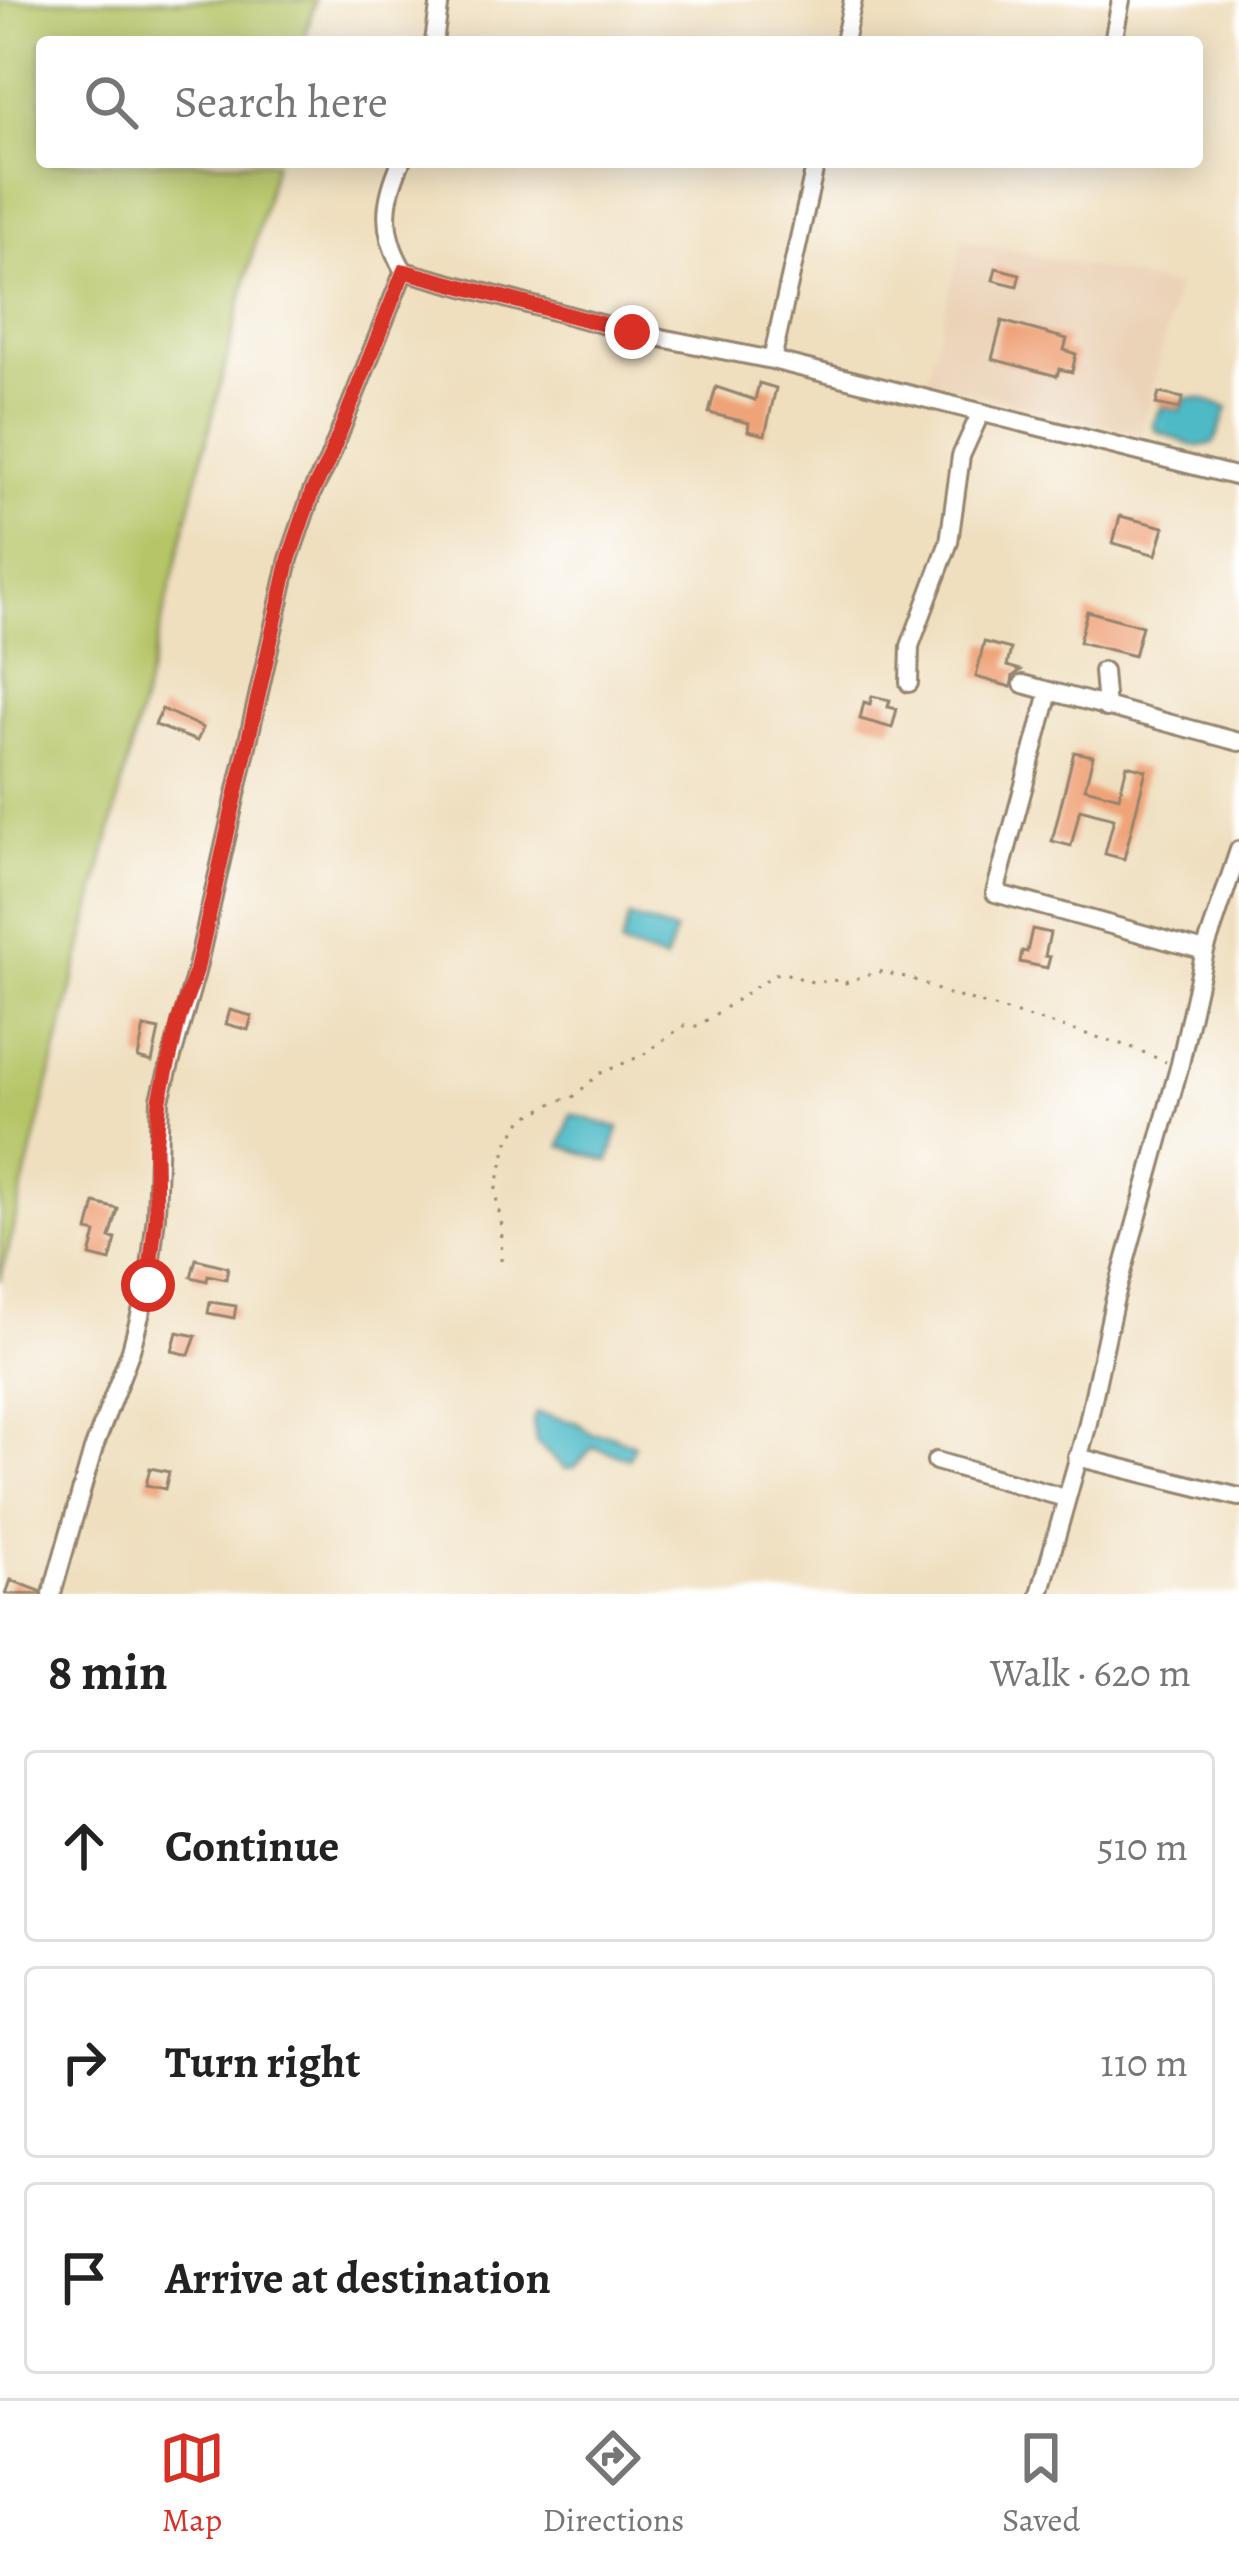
<!DOCTYPE html>
<meta charset="utf-8">
<style>
:root{--surface:#fff;--page:#f2f2f2;--text:#222;--muted:#767676;--line:#e0e0e0;--accent:#d93025}
body{margin:0;font-family:Alegreya,serif;background:var(--page);color:var(--text)}
.stop{position:absolute;width:36px;height:36px;margin:-27px;border:9px solid #d93025;border-radius:50%;background:#fff}
.stop.end{background:#d93025;border-color:#fff;box-shadow:0 3px 12px #0008}
.list{margin:0;padding:0;list-style:none}
h2{display:flex;justify-content:space-between;align-items:center;height:156px;margin:0;padding:0 48px;font-size:51px}
h2 small{font-size:39px;font-weight:400;color:var(--muted)}
.list li{display:grid;grid-template-columns:78px 1fr auto;gap:36px;align-items:center;box-sizing:border-box;height:192px;margin:0 24px 24px;padding:0 24px;border:3px solid var(--line);border-radius:12px}
.list b{display:block;font-size:45px;white-space:nowrap}
.list em{font-size:39px;font-style:normal;color:var(--muted)}
.icon{flex:none;width:66px;height:66px;fill:none;stroke:currentColor;stroke-width:2;stroke-linecap:round;stroke-linejoin:round}
.map{position:relative;flex:none;width:1239px;height:1594px;overflow:hidden}
.search{position:absolute;background:var(--surface);box-shadow:0 6px 30px #0003;left:36px;right:36px;top:36px;height:132px;display:flex;align-items:center;gap:30px;box-sizing:border-box;padding:0 42px;border-radius:12px;color:var(--muted);font-size:45px}
.sheet{height:804px;background:var(--surface)}
nav{display:flex;justify-content:space-around;align-items:center;box-sizing:border-box;height:168px;border-top:3px solid var(--line);background:var(--surface);font-size:33px;color:var(--muted)}
nav a{display:grid;justify-items:center;gap:6px}
nav .on{color:var(--accent)}
.map>svg:first-child{display:block}
</style>
<div class="map">
<svg width="1239" height="1594" viewBox="0 0 1239 1594">
<rect width="100%" height="100%" fill="#fff"/>
<filter id="ink" filterUnits="userSpaceOnUse"><feTurbulence type="fractalNoise" baseFrequency=".00833" numOctaves="2"/><feDisplacementMap in="SourceGraphic" scale="24" xChannelSelector="R" yChannelSelector="G"/><feConvolveMatrix kernelMatrix="1 2 1 2 8 2 1 2 1" color-interpolation-filters="sRGB"/></filter>
<filter id="wash" filterUnits="userSpaceOnUse"><feTurbulence type="fractalNoise" baseFrequency=".004" numOctaves="4" result="noise"/><feDisplacementMap in="SourceGraphic" scale="48" xChannelSelector="R" yChannelSelector="G"/><feGaussianBlur stdDeviation="2.7" result="paint"/><feColorMatrix in="noise" values="0 0 0 0 0 0 0 0 0 0 0 0 0 0 0 0 0 1.4 0 .05"/><feComposite in="paint" operator="in"/></filter>
<g filter="url(#wash)">
<rect width="100%" height="100%" fill="#efdfbf"/>
<path fill="#ebd3b8" d="M 963,239 L 1177,287 L 1141,434 L 926,381 Z"/>
<path fill="#b6c567" stroke="#787842" stroke-width="3" d="M 0,0 L 315,0 L 304,42 L 42,42 L 42,162 L 275,162 L 0,1281 Z"/>
<path fill="#4dbac6" stroke="#447272" stroke-width="3" d="M 1186,398 L 1202,399 L 1228,408 L 1214,443 L 1196,447 L 1155,430 L 1153,424 L 1162,407 L 1181,410 Z
M 629,917 L 675,932 L 665,961 L 621,946 Z
M 571,1114 L 619,1128 L 609,1161 L 561,1146 Z
M 537,1413 L 578,1423 L 591,1434 L 608,1434 L 634,1445 L 629,1458 L 593,1447 L 575,1467 L 566,1469 L 536,1443 L 533,1420 Z"/>
<g id="blocks">
<path fill="#efa378" d="M 996,268 L 1020,274 L 1017,286 L 993,280 Z
M 1002,321 L 1067,339 L 1064,350 L 1076,354 L 1072,372 L 1059,369 L 1057,376 L 992,359 Z
M 759,383 L 776,388 L 765,435 L 748,431 L 749,423 L 709,413 L 716,387 L 755,400 Z
M 1159,393 L 1183,398 L 1180,409 L 1156,404 Z
M 1120,516 L 1164,527 L 1156,555 L 1113,543 Z
M 1087,611 L 1142,626 L 1134,656 L 1079,642 Z
M 984,642 L 1011,649 L 1007,666 L 1021,670 L 1013,676 L 1011,687 L 976,677 Z
M 872,696 L 890,700 L 888,707 L 897,709 L 892,728 L 860,719 L 864,702 L 870,704 Z
M 162,709 L 203,728 L 197,741 L 155,725 Z
M 1074,752 L 1093,756 L 1085,788 L 1119,797 L 1127,765 L 1146,770 L 1124,859 L 1105,854 L 1114,818 L 1080,809 L 1071,846 L 1052,841 Z
M 1032,929 L 1050,933 L 1045,956 L 1050,957 L 1047,968 L 1020,962 L 1022,951 L 1027,952 Z
M 230,1010 L 252,1016 L 248,1030 L 226,1024 Z
M 144,1027 L 159,1030 L 152,1062 L 138,1058 Z
M 95,1203 L 118,1209 L 110,1238 L 116,1239 L 110,1261 L 90,1256 L 96,1233 L 88,1231 Z
M 196,1259 L 228,1267 L 226,1279 L 208,1275 L 207,1281 L 191,1277 Z
M 210,1302 L 236,1306 L 234,1318 L 208,1313 Z
M 177,1332 L 196,1336 L 189,1355 L 172,1351 Z
M 150,1468 L 169,1472 L 165,1489 L 146,1485 Z
M 11,1580 L 40,1591 L 40,1594 L 6,1594 Z"/>
</g>
</g>
<g filter="url(#ink)">
<use href="#blocks" fill-opacity="0" stroke="#95846e" stroke-width="3"/>
<g fill="none" stroke-linecap="round" stroke-linejoin="round">
<defs>
<path id="minor" d="M 434,42 L 440,0
M 844,42 L 853,0
M 1113,42 L 1121,0
M 401,162 C 383,202 381,233 404,271 L 631,332 L 772,360 L 1239,477
M 772,360 L 816,162
M 1103,671 L 1106,708
M 909,683 L 910,646 L 949,542 L 961,456 L 981,412
M 1023,684 L 1239,742
M 1049,692 L 995,893 L 1205,951
M 1077,1457 L 1239,1497
M 936,1461 L 1065,1498
M 52,1594 L 93,1450 L 131,1350 L 148,1285 L 156,1216 L 160,1099 L 196,972 L 289,559 L 312,492 L 328,462 L 404,271
M 1040,1594 L 1087,1427 L 1114,1302 L 1180,1064 L 1205,951 L 1239,850"/>
</defs>
<use href="#minor" stroke="#95846e" stroke-width="22"/>
<path stroke="#95846e" stroke-width="3" stroke-dasharray="3 9" stroke-linecap="butt" d="M 501,1261 L 502,1226 L 495,1192 L 508,1142 L 523,1119 L 559,1100 L 571,1099 L 599,1074 L 643,1055 L 683,1026 L 698,1026 L 775,974 C 791,971 800,981 815,982 C 828,983 832,977 845,983 L 877,971 L 910,978 L 945,993 L 1131,1047 L 1166,1062"/>
<use href="#minor" stroke="#fff" stroke-width="16"/>
</g>
</g>
<g fill="none" stroke-linecap="round" stroke-linejoin="round" filter="url(#ink)">
<path stroke="#d93025" stroke-width="15" d="M 148,1285 L 156,1216 L 155,1147 L 160,1099 L 179,1019 L 196,972 L 289,559 L 312,492 L 328,462 L 404,271 L 632,332"/>
</g>
</svg>
<div class="stop" style="left:148px;top:1285px"></div>
<div class="stop end" style="left:632px;top:332px"></div>
<div class="search"><svg class="icon" aria-label="search" viewBox="0 0 24 24"><circle cx="10" cy="10" r="6"/><path d="M15 15l6 6"/></svg>Search here</div>
</div>
<section class="sheet">
<h2>8 min<small>Walk · 620 m</small></h2>
<ul class="list">
<li><svg class="icon" aria-label="ahead" viewBox="0 0 24 24"><path d="M12 20V5M6 11l6-6 6 6"/></svg><div><b>Continue</b></div><em>510 m</em></li>
<li><svg class="icon" aria-label="right" viewBox="0 0 24 24"><path d="M7 20v-9h11M14 6l5 5-5 5"/></svg><div><b>Turn right</b></div><em>110 m</em></li>
<li><svg class="icon" aria-label="arrive" viewBox="0 0 24 24"><path d="M6 21V4h12l-3 4 3 4H6"/></svg><div><b>Arrive at destination</b></div></li>
</ul>
</section>
<nav>
<a class="on"><svg class="icon" aria-label="map" viewBox="0 0 24 24"><path d="M3 6l6-2 6 2 6-2v14l-6 2-6-2-6 2zM9 4v14M15 6v14"/></svg>Map</a>
<a><svg class="icon" aria-label="directions" viewBox="0 0 24 24"><path d="M12 3l9 9-9 9-9-9zM9 14v-3h6M13 9l2 2-2 2"/></svg>Directions</a>
<a><svg class="icon" aria-label="saved" viewBox="0 0 24 24"><path d="M7 4h10v16l-5-4-5 4z"/></svg>Saved</a>
</nav>
